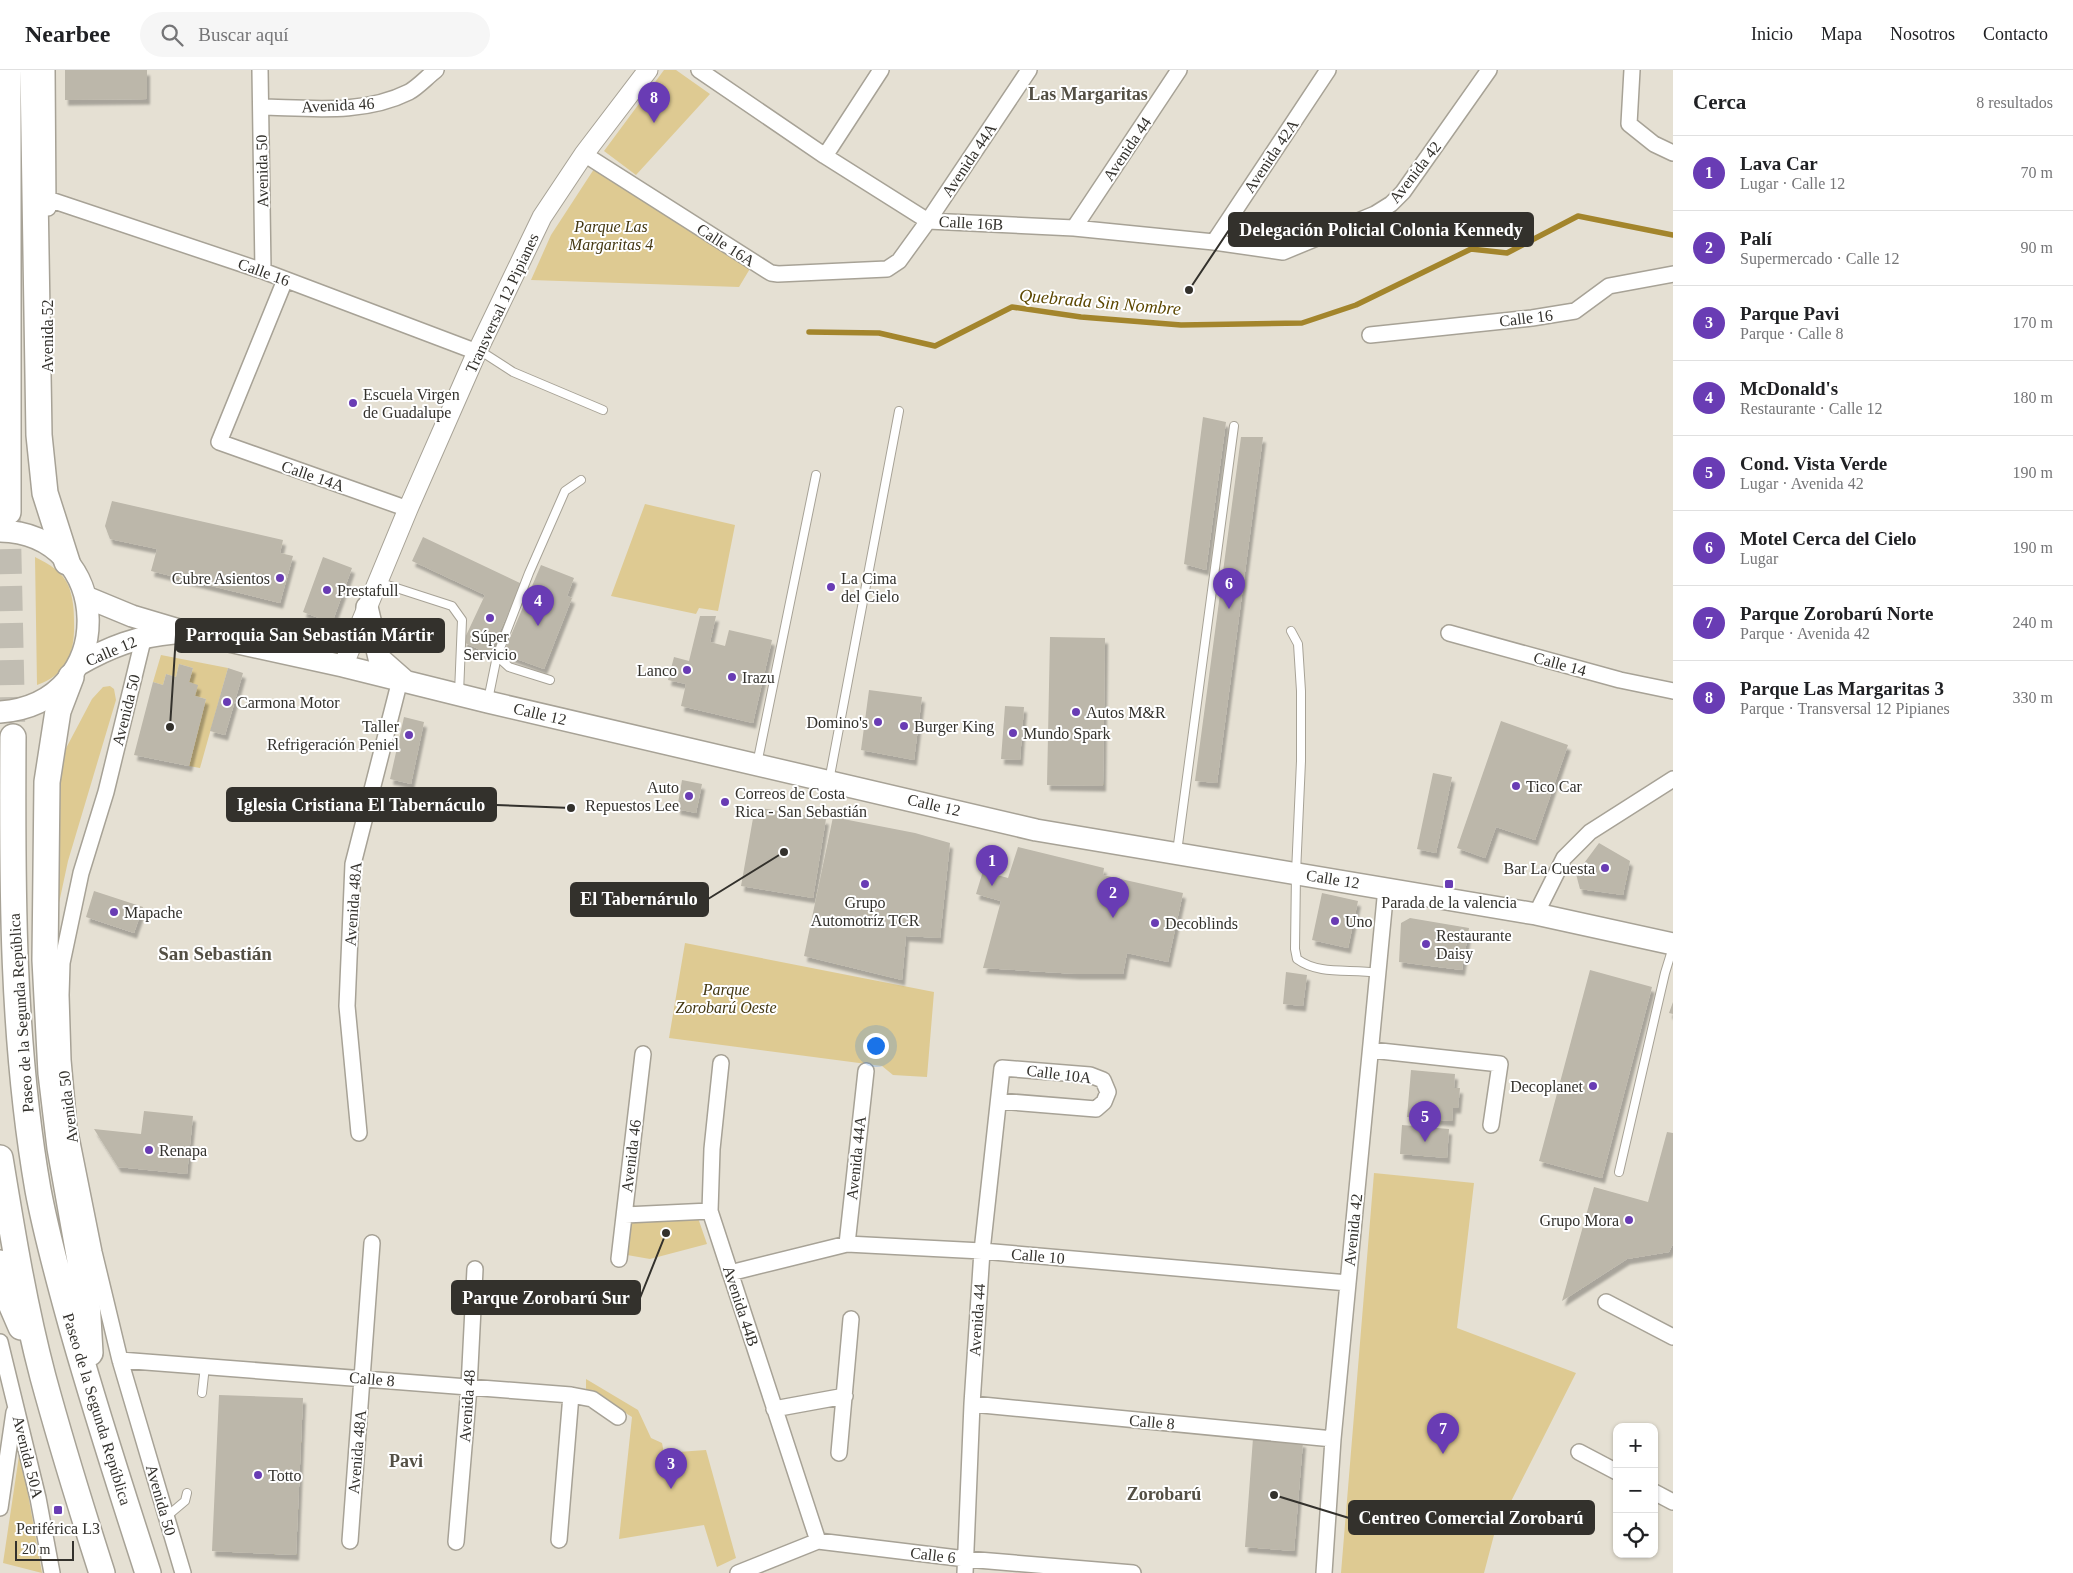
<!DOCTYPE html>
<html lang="es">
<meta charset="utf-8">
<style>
:root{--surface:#fff;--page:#f6f6f6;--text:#202124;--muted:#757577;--line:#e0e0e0;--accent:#693cb4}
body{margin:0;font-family:Georgia,serif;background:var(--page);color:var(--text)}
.controls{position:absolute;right:15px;bottom:15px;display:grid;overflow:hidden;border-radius:10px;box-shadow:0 1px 4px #0004}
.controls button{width:45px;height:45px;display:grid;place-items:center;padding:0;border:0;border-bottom:1px solid var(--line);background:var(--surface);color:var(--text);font:25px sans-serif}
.scale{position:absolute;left:15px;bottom:12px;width:59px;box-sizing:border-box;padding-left:5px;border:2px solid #33312c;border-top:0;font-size:14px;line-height:18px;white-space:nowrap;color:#33312c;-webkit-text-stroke:4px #fff;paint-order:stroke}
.you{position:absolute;left:875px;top:975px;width:18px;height:18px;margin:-12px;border:4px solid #fff;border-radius:50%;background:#1a73e8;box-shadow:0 0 0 8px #1a73e833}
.badge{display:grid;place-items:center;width:32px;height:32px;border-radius:50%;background:var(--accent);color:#fff;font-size:16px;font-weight:700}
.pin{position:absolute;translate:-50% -41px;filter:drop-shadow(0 1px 2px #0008)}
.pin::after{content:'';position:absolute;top:26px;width:18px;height:15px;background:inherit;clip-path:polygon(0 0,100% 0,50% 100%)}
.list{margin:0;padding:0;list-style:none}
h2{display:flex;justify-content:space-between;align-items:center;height:65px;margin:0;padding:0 20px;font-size:21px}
h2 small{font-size:16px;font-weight:400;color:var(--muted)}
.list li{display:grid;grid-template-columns:32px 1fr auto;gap:15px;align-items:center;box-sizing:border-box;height:75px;padding:0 20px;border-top:1px solid var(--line)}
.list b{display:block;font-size:19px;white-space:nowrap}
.list p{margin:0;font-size:16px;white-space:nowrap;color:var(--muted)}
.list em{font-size:16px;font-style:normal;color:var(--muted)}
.icon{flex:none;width:28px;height:28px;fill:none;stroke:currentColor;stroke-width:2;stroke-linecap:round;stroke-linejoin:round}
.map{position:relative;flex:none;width:1673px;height:1503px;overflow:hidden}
header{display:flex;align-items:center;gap:30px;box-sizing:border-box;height:70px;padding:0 25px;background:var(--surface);border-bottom:1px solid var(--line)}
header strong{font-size:24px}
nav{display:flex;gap:28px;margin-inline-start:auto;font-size:18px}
.search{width:350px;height:45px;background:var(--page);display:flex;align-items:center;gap:12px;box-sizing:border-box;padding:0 18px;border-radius:28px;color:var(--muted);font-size:19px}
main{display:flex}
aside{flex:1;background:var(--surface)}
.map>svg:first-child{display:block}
</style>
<header>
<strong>Nearbee</strong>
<div class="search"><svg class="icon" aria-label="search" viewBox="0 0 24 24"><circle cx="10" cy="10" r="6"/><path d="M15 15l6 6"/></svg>Buscar aquí</div>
<nav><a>Inicio</a><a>Mapa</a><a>Nosotros</a><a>Contacto</a></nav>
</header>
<main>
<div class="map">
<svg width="1673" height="1503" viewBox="0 0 1673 1503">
<defs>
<filter id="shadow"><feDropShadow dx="3" dy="5.5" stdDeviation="1" flood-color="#0004"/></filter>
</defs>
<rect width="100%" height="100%" fill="#e5e0d3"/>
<path fill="#deca92" d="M 664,0 L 676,0 L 710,24 L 636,105 L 604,81 Z
M 594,99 L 751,197 L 739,217 L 531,210 L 551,165 Z
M 645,434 L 735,455 L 718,541 L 699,538 L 696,544 L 611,526 Z
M 35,487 C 49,494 63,502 69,517 C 73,528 74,540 74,551 C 75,582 68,604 37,615 Z
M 161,585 L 228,598 L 200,698 L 189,696 L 206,629 L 195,626 L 189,612 L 193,598 L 179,594 L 176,607 L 166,604 L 163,615 L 153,612 Z
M 110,616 L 114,619 L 116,630 L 68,791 L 56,847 L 54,701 L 92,629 L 103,617 Z
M 685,873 L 934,922 L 927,1007 L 893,1005 L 882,996 L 669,968 Z
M 1374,1103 L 1474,1113 L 1457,1258 L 1576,1303 L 1494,1465 L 1484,1503 L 1341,1503 Z
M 698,1148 L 707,1174 L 650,1189 L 627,1185 L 631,1152 Z
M 586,1309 L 638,1340 L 651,1368 L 662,1373 L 664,1383 L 706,1380 L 736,1488 L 717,1497 L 704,1455 L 619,1469 L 632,1347 L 611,1334 L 586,1333 Z
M 20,1379 L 42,1503 L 3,1493 Z"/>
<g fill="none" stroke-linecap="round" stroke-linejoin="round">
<path stroke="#a3852c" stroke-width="5.5" d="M 809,262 L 879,263 L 935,276 L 1012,237 L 1081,247 L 1181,255 L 1302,253 L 1356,235 L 1471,179 L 1507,183 L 1578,146 L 1673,165"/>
</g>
<path fill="#bcb7aa" filter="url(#shadow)" d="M 65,0 L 147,0 L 147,29 L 65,30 Z
M 1203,347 L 1226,352 L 1206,500 L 1184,494 Z
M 1241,367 L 1263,367 L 1217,713 L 1195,711 Z
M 112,431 L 283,470 L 280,483 L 293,486 L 280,533 L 151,501 L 157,479 L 110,469 L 105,456 Z
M 423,467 L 522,514 L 489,584 L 463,572 L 485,525 L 412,491 Z
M 323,487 L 352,498 L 332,553 L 303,542 Z
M 541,495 L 574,508 L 567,526 L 572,528 L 544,599 L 503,584 Z
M 700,546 L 716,546 L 710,572 L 725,576 L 729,560 L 772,570 L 753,653 L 681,636 L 686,614 L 668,610 L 674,587 L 689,591 Z
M 1050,567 L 1105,568 L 1103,716 L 1047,715 Z
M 179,594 L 193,598 L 189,612 L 198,615 L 195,626 L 206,629 L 189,696 L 134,685 L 153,612 L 163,615 L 166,604 L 176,607 Z
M 228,598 L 243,603 L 225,665 L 210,661 Z
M 869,620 L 922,627 L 914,690 L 861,680 Z
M 1005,636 L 1024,637 L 1020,690 L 1001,689 Z
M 404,647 L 424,652 L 411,714 L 390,709 Z
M 1501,651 L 1568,675 L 1535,770 L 1496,757 L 1485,788 L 1457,778 Z
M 1433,703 L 1452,707 L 1436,783 L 1417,779 Z
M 682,710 L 702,714 L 696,743 L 677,739 Z
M 755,737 L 826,749 L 813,828 L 741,816 Z
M 833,747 L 915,763 L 950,773 L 940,868 L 906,866 L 902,910 L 804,886 Z
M 1599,773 L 1630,791 L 1623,825 L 1580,819 L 1576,804 Z
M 1018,777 L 1104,798 L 1103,805 L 1183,823 L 1168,892 L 1127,883 L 1123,904 L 1077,904 L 983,898 L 1001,831 L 976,824 L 983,801 L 1008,808 Z
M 94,821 L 143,837 L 134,863 L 86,847 Z
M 1322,823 L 1358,831 L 1348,878 L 1312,870 Z
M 1410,848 L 1469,858 L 1462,900 L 1399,892 L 1401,853 Z
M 1590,900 L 1652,917 L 1602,1108 L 1539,1091 Z
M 1286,902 L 1307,905 L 1303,936 L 1283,934 Z
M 1673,932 L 1673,944 L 1669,943 Z
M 1411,1000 L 1455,1004 L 1454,1018 L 1460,1018 L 1458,1038 L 1453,1038 L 1452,1051 L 1407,1047 Z
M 144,1041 L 193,1046 L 187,1104 L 118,1097 L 94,1059 L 141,1064 Z
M 1402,1055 L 1449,1059 L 1447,1088 L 1400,1084 Z
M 1667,1062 L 1673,1063 L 1673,1174 L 1669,1182 L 1627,1189 L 1562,1231 L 1594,1117 L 1648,1132 Z
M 219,1325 L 303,1328 L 296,1485 L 212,1481 Z
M 1253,1368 L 1303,1372 L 1294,1481 L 1245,1477 Z"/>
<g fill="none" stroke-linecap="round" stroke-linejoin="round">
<path stroke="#c1bdb2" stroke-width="25" stroke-dasharray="25 12" stroke-linecap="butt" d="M 8,442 L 13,667"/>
<defs>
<path id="service" d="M 479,280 L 513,302 L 603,340
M 378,512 L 452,536 L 462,550 L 459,623
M 1291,561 L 1298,574 L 1301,621 L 1301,691 L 1296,803 L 1295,879 L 1297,889 C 1320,906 1351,898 1378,903
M 497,586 L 509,597 L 550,610
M 488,630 L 497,586 L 529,503 L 565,421 L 581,410
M 757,694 L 816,405
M 829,711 L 899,341
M 1177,782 L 1234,356
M 1619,1102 L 1665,903 L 1673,877
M 202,1323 L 205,1296
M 166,1447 L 185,1431 L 187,1423"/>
<path id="minor" d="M 47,0 L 48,138
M 260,0 L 263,201
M 699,0 L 825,86 L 928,151 L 1074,158 L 1214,172 L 1283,182 L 1375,144 L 1391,134 L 1403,122 L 1489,0
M 1632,0 L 1629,54 L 1654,74 L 1673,83
M 261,37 C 310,38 363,45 409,22 C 418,17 427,7 436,0
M 584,84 L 771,203 L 778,204 L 887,199 L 899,191 L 928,151 L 1029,0
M 825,86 L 881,0
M 48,129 L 263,201 L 477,282
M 1074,158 L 1179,0
M 1214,172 L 1328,0
M 285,210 L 219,372 L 408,439
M 1370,265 L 1532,248 L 1575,241 L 1609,216 L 1673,204
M 1449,563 L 1620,610 L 1673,621
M 144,566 L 106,722 L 81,803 L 62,893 L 61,925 L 63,990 L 69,1057 L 94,1182 L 120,1290 L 183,1503
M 1536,844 L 1564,788 L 1590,762 L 1673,709
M 1371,980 L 1500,994 L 1491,1055
M 721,993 L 712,1079 L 710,1141 L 818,1471
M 359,1063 L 347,936 L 353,794 L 400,610
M 625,1145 L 710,1141
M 847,1174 L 866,1001
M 619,1189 L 643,984
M 730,1203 L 847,1174 L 982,1181 L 1348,1213
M 1606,1232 L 1673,1267
M 0,1272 L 38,1428 L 52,1503
M 120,1290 L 571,1325 L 592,1329 L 618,1347
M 972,1334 L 1333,1369
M 774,1339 L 845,1326
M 1579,1382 L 1617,1402
M 839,1383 L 851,1249
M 1654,1422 L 1673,1432
M 0,1438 L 14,1342
M 559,1470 L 571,1325
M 350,1471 L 372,1173
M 456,1472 L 469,1317 L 475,1199
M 738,1503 L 818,1471 L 966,1489 L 1133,1503
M 965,1503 L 972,1334 L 982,1181 L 1002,998 L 1090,1005 L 1103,1010 L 1108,1022 L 1104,1032 L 1096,1039 L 999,1031
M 1324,1503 L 1333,1369 L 1386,818"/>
<path id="tertiary" d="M 343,596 L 408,439 L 477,282 L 542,147 L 584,84 L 648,0"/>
<path id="secondary" d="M 0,461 C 114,463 121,633 0,642
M 86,527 L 132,546 L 179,560 L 343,596 L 488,632 L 1036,760 L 1536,844 L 1673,874
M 367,537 L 379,588 L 404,610
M 78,595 C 109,577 138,566 174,563"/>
<path id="trunk" d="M 33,0 L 39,365 L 45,423 L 67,492
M 8,442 L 8,0
M 71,607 L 58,641 L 47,712 L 45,890 L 51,1003 L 60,1078 L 87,1230 L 90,1283
M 13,667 C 12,818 12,971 38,1120 C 47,1168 60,1214 73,1261 C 96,1342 122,1423 148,1503
M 0,1088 C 12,1161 24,1235 43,1307 C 61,1373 81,1438 102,1503
M 0,1193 L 5,1220 L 21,1257"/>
</defs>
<use href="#service" stroke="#a7a296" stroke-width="10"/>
<use href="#minor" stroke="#a7a296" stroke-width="18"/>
<use href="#tertiary" stroke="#a7a296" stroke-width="21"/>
<use href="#secondary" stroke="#a7a296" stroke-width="24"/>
<use href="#trunk" stroke="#a7a296" stroke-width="28"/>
<use href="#service" stroke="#fff" stroke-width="8"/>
<use href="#minor" stroke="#fff" stroke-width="15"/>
<use href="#tertiary" stroke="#fff" stroke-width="19"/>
<use href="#secondary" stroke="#fff" stroke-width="21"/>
<use href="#trunk" stroke="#fff" stroke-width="25"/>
</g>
<g fill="#693cb4" stroke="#fff" stroke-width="2">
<circle cx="353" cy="333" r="5"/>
<circle cx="280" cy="508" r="5"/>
<circle cx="831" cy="517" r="5"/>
<circle cx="327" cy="520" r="5"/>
<circle cx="490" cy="548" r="5"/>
<circle cx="687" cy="600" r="5"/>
<circle cx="732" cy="607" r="5"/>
<circle cx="227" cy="632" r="5"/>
<circle cx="1076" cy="642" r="5"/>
<circle cx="878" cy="652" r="5"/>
<circle cx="904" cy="656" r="5"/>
<circle cx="1013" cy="663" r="5"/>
<circle cx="409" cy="665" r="5"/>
<circle cx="1516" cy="716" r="5"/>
<circle cx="689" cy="726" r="5"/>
<circle cx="725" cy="732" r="5"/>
<circle cx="1605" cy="798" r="5"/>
<circle cx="865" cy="814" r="5"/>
<rect x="1444" y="809" width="10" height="10" rx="2.5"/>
<circle cx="114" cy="842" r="5"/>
<circle cx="1335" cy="851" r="5"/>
<circle cx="1155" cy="853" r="5"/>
<circle cx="1426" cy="874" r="5"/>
<circle cx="1593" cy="1016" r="5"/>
<circle cx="149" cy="1080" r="5"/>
<circle cx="1629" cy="1150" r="5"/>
<circle cx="258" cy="1405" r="5"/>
<rect x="53" y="1435" width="10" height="10" rx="2.5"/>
</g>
<g text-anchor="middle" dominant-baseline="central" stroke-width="4" stroke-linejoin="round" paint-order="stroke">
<g font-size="16" fill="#33312c" stroke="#fff">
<text transform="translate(338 35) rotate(-3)">Avenida 46</text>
<text transform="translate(1127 79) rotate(-56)">Avenida 44</text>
<text transform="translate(1271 86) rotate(-56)">Avenida 42A</text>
<text transform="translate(969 90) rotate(-56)">Avenida 44A</text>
<text transform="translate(262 101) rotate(-91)">Avenida 50</text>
<text transform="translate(1415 102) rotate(-52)">Avenida 42</text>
<text transform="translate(971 153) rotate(3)">Calle 16B</text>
<text transform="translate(726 175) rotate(33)">Calle 16A</text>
<text transform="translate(264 202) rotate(20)">Calle 16</text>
<text transform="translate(502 233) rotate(-65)">Transversal 12 Pipianes</text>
<text transform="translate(1526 248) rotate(-7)">Calle 16</text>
<text transform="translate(47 266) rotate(-90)">Avenida 52</text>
<text transform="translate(313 406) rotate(19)">Calle 14A</text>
<text transform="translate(111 581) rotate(-23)">Calle 12</text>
<text transform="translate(1560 594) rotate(15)">Calle 14</text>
<text transform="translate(126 640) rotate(-76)">Avenida 50</text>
<text transform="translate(540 644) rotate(13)">Calle 12</text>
<text transform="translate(934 735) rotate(13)">Calle 12</text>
<text transform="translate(1333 809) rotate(9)">Calle 12</text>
<text transform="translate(353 834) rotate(-86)">Avenida 48A</text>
<text transform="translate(21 943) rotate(-94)">Paseo de la Segunda República</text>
<text transform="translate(1059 1004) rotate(7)">Calle 10A</text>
<text transform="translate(68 1037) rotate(-97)">Avenida 50</text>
<text transform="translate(631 1086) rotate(-83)">Avenida 46</text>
<text transform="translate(856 1088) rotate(-84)">Avenida 44A</text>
<text transform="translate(1353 1160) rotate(-84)">Avenida 42</text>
<text transform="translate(1038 1186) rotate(5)">Calle 10</text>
<text transform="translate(741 1236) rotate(72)">Avenida 44B</text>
<text transform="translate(977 1250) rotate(-86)">Avenida 44</text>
<text transform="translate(372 1309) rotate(5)">Calle 8</text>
<text transform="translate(467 1336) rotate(-86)">Avenida 48</text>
<text transform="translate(97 1339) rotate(73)">Paseo de la Segunda República</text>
<text transform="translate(1152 1352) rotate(5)">Calle 8</text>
<text transform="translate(357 1382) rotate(-85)">Avenida 48A</text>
<text transform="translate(28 1387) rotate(76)">Avenida 50A</text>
<text transform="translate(161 1430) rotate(74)">Avenida 50</text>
<text transform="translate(933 1485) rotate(7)">Calle 6</text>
</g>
<g font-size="16" font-style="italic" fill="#433711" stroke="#fff">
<text x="611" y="156">Parque Las<tspan x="611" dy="18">Margaritas 4</tspan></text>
<text x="726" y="919">Parque<tspan x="726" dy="18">Zorobarú Oeste</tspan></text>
</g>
<g font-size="16" fill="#33312c" stroke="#fff" text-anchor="start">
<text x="363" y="324">Escuela Virgen<tspan x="363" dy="18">de Guadalupe</tspan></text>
<text x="270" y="508" text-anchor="end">Cubre Asientos</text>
<text x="841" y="508">La Cima<tspan x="841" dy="18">del Cielo</tspan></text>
<text x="337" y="520">Prestafull</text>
<text x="490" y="566" text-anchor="middle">Súper<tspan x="490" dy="18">Servicio</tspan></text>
<text x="677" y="600" text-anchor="end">Lanco</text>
<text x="742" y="607">Irazu</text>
<text x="237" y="632">Carmona Motor</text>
<text x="1086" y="642">Autos M&amp;R</text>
<text x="868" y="652" text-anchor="end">Domino's</text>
<text x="399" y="656" text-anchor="end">Taller<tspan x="399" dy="18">Refrigeración Peniel</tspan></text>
<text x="914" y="656">Burger King</text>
<text x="1023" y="663">Mundo Spark</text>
<text x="1526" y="716">Tico Car</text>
<text x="679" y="717" text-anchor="end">Auto<tspan x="679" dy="18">Repuestos Lee</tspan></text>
<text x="735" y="723">Correos de Costa<tspan x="735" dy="18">Rica - San Sebastián</tspan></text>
<text x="1595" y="798" text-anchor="end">Bar La Cuesta</text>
<text x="865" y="832" text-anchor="middle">Grupo<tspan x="865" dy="18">Automotríz TCR</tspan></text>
<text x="1449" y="832" text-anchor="middle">Parada de la valencia</text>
<text x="124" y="842">Mapache</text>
<text x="1345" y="851">Uno</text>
<text x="1165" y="853">Decoblinds</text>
<text x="1436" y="865">Restaurante<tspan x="1436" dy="18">Daisy</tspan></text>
<text x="1583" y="1016" text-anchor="end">Decoplanet</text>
<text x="159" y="1080">Renapa</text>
<text x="1619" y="1150" text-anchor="end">Grupo Mora</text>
<text x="268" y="1405">Totto</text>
<text x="58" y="1458" text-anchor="middle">Periférica L3</text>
</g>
<g font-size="18" font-weight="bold" fill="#534f44" stroke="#fff">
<text x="1088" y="24">Las Margaritas</text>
<text x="406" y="1391">Pavi</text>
<text x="1164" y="1424">Zorobarú</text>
</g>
<g font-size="18" font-style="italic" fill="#5c4700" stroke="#fff">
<text transform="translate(1100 232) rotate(5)">Quebrada Sin Nombre</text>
</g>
<g font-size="19" font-weight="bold" fill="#534f44" stroke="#fff">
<text x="215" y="883">San Sebastián</text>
</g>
</g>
<path fill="none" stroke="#33312c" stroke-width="2" d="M1189 220L1229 160M170 657L176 565M571 738L496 735M784 782L708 829M666 1163L640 1228M1274 1425L1349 1448"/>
<g fill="#33312c" stroke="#fff" stroke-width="2">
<circle cx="1189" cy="220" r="5"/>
<circle cx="170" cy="657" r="5"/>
<circle cx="571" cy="738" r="5"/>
<circle cx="784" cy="782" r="5"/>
<circle cx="666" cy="1163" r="5"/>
<circle cx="1274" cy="1425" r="5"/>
</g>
<g fill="#33312c" stroke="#33312c" stroke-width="2">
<rect x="1229" y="143" width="304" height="33" rx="5"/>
<rect x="176" y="549" width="268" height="33" rx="5"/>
<rect x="227" y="718" width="269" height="33" rx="5"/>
<rect x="571" y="813" width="137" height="33" rx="5"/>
<rect x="452" y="1211" width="188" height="33" rx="5"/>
<rect x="1349" y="1431" width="245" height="33" rx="5"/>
</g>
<g font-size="18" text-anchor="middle" font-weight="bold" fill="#fff">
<text x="1381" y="166">Delegación Policial Colonia Kennedy</text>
<text x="310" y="571">Parroquia San Sebastián Mártir</text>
<text x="361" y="741">Iglesia Cristiana El Tabernáculo</text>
<text x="639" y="835">El Tabernárulo</text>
<text x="546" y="1234">Parque Zorobarú Sur</text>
<text x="1471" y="1454">Centreo Comercial Zorobarú</text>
</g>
</svg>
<div class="controls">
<button>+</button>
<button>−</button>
<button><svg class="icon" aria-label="locate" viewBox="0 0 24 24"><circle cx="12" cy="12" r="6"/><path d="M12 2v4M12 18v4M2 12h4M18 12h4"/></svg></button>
</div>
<div class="scale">20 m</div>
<div class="you"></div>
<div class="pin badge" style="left:992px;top:816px">1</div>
<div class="pin badge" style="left:1113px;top:848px">2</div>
<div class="pin badge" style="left:671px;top:1419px">3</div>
<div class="pin badge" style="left:538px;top:556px">4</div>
<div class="pin badge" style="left:1425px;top:1072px">5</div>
<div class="pin badge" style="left:1229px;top:539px">6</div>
<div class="pin badge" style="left:1443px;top:1384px">7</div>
<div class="pin badge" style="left:654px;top:53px">8</div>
</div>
<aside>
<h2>Cerca<small>8 resultados</small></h2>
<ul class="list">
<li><span class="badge">1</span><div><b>Lava Car</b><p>Lugar · Calle 12</p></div><em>70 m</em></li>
<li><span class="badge">2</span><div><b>Palí</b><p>Supermercado · Calle 12</p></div><em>90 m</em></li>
<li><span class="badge">3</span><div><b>Parque Pavi</b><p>Parque · Calle 8</p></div><em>170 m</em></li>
<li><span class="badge">4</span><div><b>McDonald's</b><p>Restaurante · Calle 12</p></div><em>180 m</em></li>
<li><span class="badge">5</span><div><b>Cond. Vista Verde</b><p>Lugar · Avenida 42</p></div><em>190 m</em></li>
<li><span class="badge">6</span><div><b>Motel Cerca del Cielo</b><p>Lugar</p></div><em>190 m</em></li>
<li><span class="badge">7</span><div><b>Parque Zorobarú Norte</b><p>Parque · Avenida 42</p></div><em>240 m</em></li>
<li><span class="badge">8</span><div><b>Parque Las Margaritas 3</b><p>Parque · Transversal 12 Pipianes</p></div><em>330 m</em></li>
</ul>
</aside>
</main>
